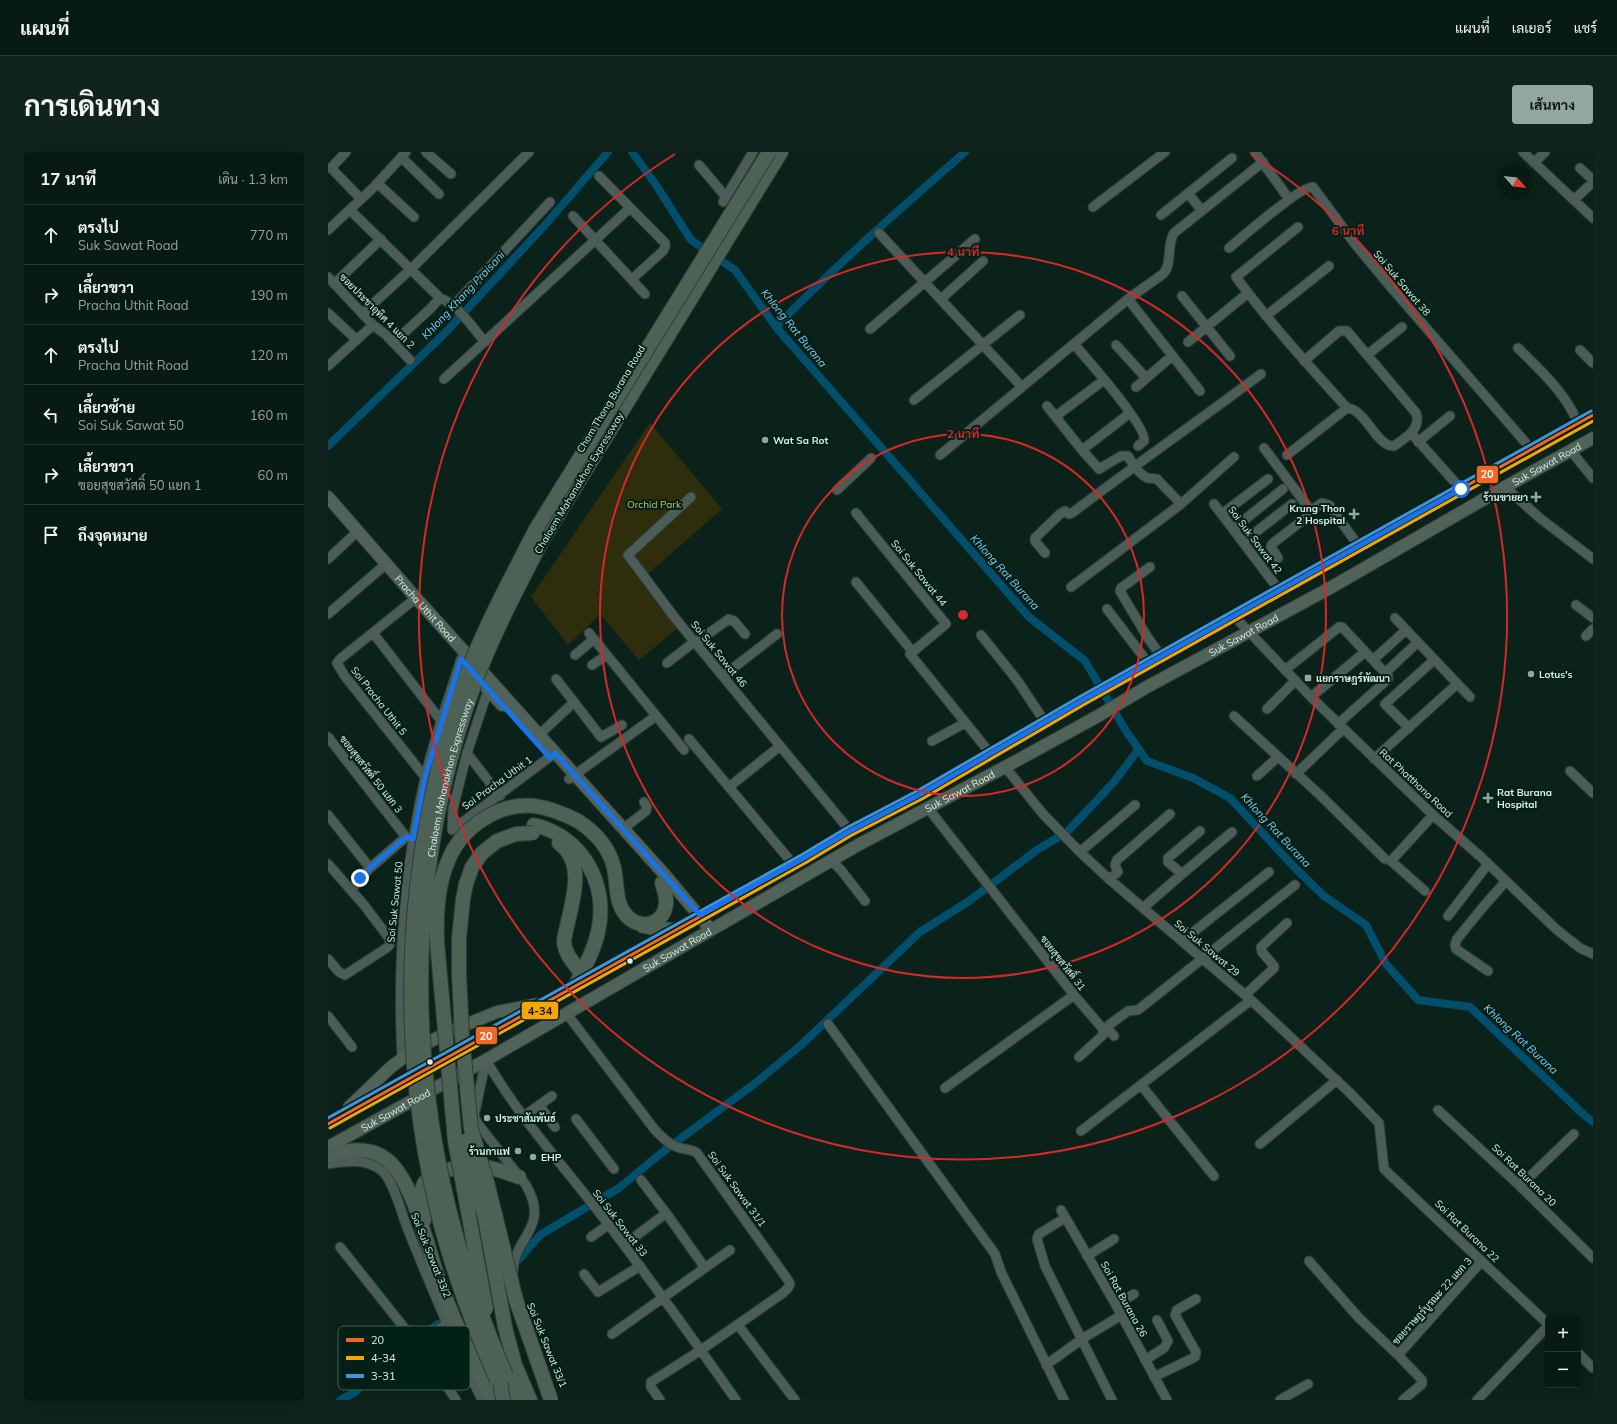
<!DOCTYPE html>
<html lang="th">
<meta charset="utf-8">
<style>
:root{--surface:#081a14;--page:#11231d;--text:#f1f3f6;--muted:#98a1a0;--line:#293834;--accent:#92a79f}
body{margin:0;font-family:Mulish,Sarabun,sans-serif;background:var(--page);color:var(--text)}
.controls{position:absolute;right:12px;bottom:12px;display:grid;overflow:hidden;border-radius:4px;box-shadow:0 4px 16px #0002}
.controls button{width:36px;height:36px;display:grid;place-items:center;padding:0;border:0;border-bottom:1px solid var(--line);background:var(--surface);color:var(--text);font:20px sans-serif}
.compass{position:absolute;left:1169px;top:12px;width:36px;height:36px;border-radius:50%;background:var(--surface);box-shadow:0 4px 16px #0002;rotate:118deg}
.stop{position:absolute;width:12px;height:12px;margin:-9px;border:3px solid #1a73e8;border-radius:50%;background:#fff}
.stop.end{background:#1a73e8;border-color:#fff;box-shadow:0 1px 4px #0008}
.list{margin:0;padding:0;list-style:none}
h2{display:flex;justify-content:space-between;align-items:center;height:52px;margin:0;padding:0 16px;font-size:17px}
h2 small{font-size:13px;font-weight:400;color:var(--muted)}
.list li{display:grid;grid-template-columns:26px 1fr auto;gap:12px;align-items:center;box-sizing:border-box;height:60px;padding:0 16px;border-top:1px solid var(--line)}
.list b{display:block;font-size:15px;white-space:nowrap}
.list p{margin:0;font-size:13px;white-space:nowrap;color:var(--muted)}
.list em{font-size:13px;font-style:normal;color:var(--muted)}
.icon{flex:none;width:22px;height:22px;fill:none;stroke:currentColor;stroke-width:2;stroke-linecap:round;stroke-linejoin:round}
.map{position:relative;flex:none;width:1265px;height:1248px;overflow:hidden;border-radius:4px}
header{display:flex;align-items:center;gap:24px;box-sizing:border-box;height:56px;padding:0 20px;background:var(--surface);border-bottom:1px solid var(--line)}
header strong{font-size:19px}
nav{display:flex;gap:22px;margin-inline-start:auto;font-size:14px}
.intro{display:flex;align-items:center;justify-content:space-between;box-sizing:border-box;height:96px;padding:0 24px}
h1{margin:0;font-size:28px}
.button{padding:10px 18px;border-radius:4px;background:var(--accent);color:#111;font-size:14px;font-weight:700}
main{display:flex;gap:24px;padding:0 24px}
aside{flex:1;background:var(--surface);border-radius:4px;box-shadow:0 4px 16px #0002}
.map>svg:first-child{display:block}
</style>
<header>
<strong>แผนที่</strong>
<nav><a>แผนที่</a><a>เลเยอร์</a><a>แชร์</a></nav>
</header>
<div class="intro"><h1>การเดินทาง</h1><a class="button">เส้นทาง</a></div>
<main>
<aside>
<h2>17 นาที<small>เดิน · 1.3 km</small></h2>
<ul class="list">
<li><svg class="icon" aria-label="ahead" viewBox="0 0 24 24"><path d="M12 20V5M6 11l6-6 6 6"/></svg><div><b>ตรงไป</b><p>Suk Sawat Road</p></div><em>770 m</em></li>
<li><svg class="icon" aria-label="right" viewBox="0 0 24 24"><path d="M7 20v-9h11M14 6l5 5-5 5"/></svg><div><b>เลี้ยวขวา</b><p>Pracha Uthit Road</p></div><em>190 m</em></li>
<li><svg class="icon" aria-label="ahead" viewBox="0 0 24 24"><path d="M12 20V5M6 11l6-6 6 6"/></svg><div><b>ตรงไป</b><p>Pracha Uthit Road</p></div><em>120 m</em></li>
<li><svg class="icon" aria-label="left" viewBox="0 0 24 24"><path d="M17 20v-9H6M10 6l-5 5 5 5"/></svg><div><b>เลี้ยวซ้าย</b><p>Soi Suk Sawat 50</p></div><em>160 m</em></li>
<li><svg class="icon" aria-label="right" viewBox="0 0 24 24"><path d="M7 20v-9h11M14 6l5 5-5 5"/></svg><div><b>เลี้ยวขวา</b><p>ฃอยสุขสวัสดิ์ 50 แยก 1</p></div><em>60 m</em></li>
<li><svg class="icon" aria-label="arrive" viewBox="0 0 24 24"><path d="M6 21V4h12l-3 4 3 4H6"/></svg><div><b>ถึงจุดหมาย</b></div></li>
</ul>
</aside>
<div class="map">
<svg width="1265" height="1248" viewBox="0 0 1265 1248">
<rect width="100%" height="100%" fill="#0b221b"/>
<path fill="#2e2e0d" d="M 322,271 L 394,357 L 313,428 L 350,476 L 311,508 L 272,462 L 240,493 L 203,445 Z"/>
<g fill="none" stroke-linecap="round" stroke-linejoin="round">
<path stroke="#014f6d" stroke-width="8" d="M 304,0 L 328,33 L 363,88 L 407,118 L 448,175 L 701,465 L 757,509 L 798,579 L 819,609 L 865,626 L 902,646 L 967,716 L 996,744 L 1038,773 L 1058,812 L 1090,848 L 1142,855 L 1255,962 L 1265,970
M 448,175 C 508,113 572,57 637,0
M 0,294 L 118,180 L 217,73 L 280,0
M 186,1113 L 212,1083 L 291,1036 L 332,1002 L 430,929 L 473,893 L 592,780 L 641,749 L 709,698 L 739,680 L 785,631 L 811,597
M 12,1248 L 26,1241 L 48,1220 L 110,1172"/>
<defs>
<path id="minor" d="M 18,0 L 3,16 L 33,47
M 98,0 L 123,22
M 927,0 L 961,47
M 1195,0 L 1265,66
M 73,5 L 111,42
M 1206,11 L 1217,0
M 371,13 L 398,45
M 1252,16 L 1265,28
M 271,24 L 337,91 L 337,95 L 335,99 L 304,127
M 49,31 L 86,65
M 860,41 L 874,59
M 1246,48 L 1265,30
M 395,50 L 425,0
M 765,55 L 837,0
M 22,58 L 112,146 C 129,152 145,176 157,190
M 833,63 L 904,6
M 245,64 L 317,142
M 970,75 L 908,125 C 942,171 981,214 1019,256 C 1038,257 1048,295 1066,294 C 1077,286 1094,277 1088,261 L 1019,179 L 1011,179 L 976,209
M 0,78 L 46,35 L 78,0
M 551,81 L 694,235
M 901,96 C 913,86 974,33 985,35 L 1027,92 L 1061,133 L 1204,298
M 0,125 L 45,173 L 57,182 L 82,208
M 6,132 L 53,87
M 854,144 L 902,204
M 613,147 L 655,109
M 800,147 L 872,239
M 125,154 L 222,50
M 0,161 L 29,188
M 35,161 L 83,117 L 201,0
M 938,164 L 1001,114
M 542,177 L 647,87
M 860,190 L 920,141
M 65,191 L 102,157 L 112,146
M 746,192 C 758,206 820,276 816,289 L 810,294
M 788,193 L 818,226
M 1190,196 C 1214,220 1236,239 1250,271
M 1252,198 L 1265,211
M 1039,203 L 1074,175
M 0,214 L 45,173
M 116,227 L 302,56
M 808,235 L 844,204
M 586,248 L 692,163
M 719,254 L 754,298 L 802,261
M 728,264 L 776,228
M 1083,281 L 1133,337
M 1090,290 L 1122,264
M 936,296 L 983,359 L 994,351 L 1001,353 L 1030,393
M 754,298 L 771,317 L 793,304 L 800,304 C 804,311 811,323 820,326 C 822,327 826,326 829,327 L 853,352
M 1243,299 L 1265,326
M 612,303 L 800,147 L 835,122 C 845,111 838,94 846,81 L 935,10
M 959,303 L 1019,256
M 1177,335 L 1213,367 L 1265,407
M 509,338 L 543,306
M 363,345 L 300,403 L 347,466 L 522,679
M 886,352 L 951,438
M 528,361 L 618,472 L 582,502 L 662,601
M 894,362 L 940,327
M 905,377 L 955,337
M 915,390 L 964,352
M 717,401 L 707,389 L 707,386 L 732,362 L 737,359 L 741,362 L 744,361 C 806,314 870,269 933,222
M 950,406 L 943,395 L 944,392 L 979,365 L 983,359
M 0,407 L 30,379
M 822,415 L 793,436 L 792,439 L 820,486 L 833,504
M 528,430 L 584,499
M 743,435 L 853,352 L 906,305
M 88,446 L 12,507 L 9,511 L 16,523 L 97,625
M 1248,453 L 1265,466
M 779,457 L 821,512
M 0,462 L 58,412
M 906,464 L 983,545 L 1105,663 L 1153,705 L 1228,777 L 1252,796 L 1265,802
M 1067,466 L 1142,545
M 45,481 L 114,570
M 261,481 L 356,598
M 653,483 L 689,528 L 717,570
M 1258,484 L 1265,477
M 367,491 L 401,467 L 406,469 L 417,482
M 247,503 L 266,487
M 1045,508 L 1078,478
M 339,511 L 366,490
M 264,513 L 279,503
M 957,518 L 1011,475 L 1014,475 L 1060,524 L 1060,527 L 1010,572
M 1057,521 L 1090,490
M 395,524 L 449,482
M 983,545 L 1037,500
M 246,550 L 273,585 L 294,573
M 939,557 L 967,529
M 906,564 L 992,643 L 1057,707
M 1081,576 L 1057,552 L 1106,508
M 211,583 L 246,550 L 228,527
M 0,585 L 78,685 L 85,687
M 361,587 L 465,712
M 604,589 L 637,571
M 139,601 L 172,644
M 1046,607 L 1129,532
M 677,615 L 715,662 L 752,700 L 781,727 L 923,848 L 1021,940 L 1051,971 L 1056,1017 L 1220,1172
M 1242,619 L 1265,641
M 968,622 L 1015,577
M 929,624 L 950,605
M 241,627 L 328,564
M 401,635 L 452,594
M 600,656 L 746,843 L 775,877 L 775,883 L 751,905
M 0,663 L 42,716
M 295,677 L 318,659 L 319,655 L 316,650
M 124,678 L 125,657 L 139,601 L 160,538
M 124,678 L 227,601
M 752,700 L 807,653
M 504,709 L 513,718 L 537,749
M 0,712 L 36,753 L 61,786 L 62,792 L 60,795 L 17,823 L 11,820 L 0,807
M 854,722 L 840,710 L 840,706 L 872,679
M 781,727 L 790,720 L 787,713 L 789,708 L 842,662
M 23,738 L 42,716 L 78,685
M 1097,739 L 1063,709 L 1105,663
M 815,756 L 854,722 L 904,680
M 1120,764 L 1160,712
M 854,789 L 941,720
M 1160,819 L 1128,797 L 1127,793 L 1129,787 L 1155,755 L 1178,729
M 917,843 L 946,816 L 946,814 L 934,800 L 933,795 L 959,771
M 239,862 L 327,978 C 333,984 339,991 347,994 C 354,998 362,996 369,1001 L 460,1128 L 462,1132 L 460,1136 L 455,1141 L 373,1198 L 323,1230 L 323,1235 L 332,1248
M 0,864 L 24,895
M 500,872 L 667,1102 L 673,1120 L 736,1248
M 786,884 L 780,877 L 781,873 L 800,859 L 810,858 L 967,733
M 74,906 C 69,812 76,718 97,626 C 106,586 121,546 133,507
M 158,908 C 189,962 232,1010 270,1059 C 318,1121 363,1184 408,1248
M 158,908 L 146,964 L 150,972 L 198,1033 C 223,1077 185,1084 185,1121
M 813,933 L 886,1024
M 617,936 L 746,843
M 211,953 L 227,975
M 1110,958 L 1192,1034 L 1265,1106
M 196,964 L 224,944
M 248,967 L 286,1017
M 753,979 L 923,848
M 932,992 L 1009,928
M 0,1012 C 19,1009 40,1006 55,1020 C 66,1030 74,1063 80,1078 C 103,1135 127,1192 154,1248
M 313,1028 L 341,1065
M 1192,1034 L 1246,982
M 733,1058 L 788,1153 L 839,1248
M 737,1066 L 711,1082 L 709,1087 L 717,1114 L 784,1248
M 263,1085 L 280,1073
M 296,1093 L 337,1062 L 341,1065 L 377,1116
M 12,1095 L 86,1188 L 95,1197 L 128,1248
M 759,1104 L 786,1087
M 981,1109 L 1031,1166 L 1070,1203 L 1094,1228 L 1094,1232 L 1075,1248
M 256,1122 L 270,1140 L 312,1114
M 788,1153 L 806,1142
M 410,1173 L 467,1248
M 284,1182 L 402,1098
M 91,1193 L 119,1171
M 1250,1201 L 1265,1216
M 1070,1203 L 1154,1109
M 817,1208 L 836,1196 L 840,1189 L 829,1168
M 718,1213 L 754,1187 L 792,1164
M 826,1225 L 867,1205 L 868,1200 L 847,1163 L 849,1158 L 868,1147
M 952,1248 L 980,1232
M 1149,1248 L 1220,1174"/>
<g id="major">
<path id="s1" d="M 0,345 L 88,446 L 337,723 L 383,778"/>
<path d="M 144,519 L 174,553"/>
<path d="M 21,955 L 63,915 L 87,897 L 125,878 L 169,860 L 210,852"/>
<path d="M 0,972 L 314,796 L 477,706 L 522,679 L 591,643 L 755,548 L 1265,263"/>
<path id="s2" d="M 0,995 L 158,908 L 530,693 L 677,615 L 770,564 L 817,536 L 1002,436 L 1177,335 L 1265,286"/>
</g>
<path id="highway" d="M 214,389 L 453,0
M 250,669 C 267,680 281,695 286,716 C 290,733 286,754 302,767 C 316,778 336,771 338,752 C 339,745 336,738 334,731
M 206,673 C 254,684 281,732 270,780 C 266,799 256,816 247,834
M 231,691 C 261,713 241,758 236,788 C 236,802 246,811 253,821
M 315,774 L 330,777 L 346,778
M 0,1003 C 19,998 41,994 58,1007 C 85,1027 99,1094 110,1126 C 125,1168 144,1208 164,1248
M 96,1068 C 96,1057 91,1042 96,1032 C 103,1017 141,1013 156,1015 C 168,1016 179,1021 191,1025
M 177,1175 L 187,1213 L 202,1248
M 178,1223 L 190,1248"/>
</defs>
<use href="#minor" stroke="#2e3d37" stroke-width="11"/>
<use href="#major" stroke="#2e3d37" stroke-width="14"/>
<use href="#highway" stroke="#2e3d37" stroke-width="16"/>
<use href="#minor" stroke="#4c5c56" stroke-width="9"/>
<use href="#major" stroke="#516258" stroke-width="12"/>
<use href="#highway" stroke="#4e6155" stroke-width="14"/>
<defs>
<g id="highway-bridge">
<path d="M 205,681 L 188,682 L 169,689 L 154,701 L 144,715 L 138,732 L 135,747 L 131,786 L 131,821 L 134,884 L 143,977 L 159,1030 L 188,1148 L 223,1248"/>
<path d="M 136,989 L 141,1014 L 157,1066 L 177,1175"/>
<path d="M 158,1157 L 127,989 L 109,790 C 108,763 109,734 120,709 C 133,676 170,650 207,654 C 222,656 236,662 250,669"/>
<path d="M 170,1218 L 175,1248"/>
<path id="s3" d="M 178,1223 C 80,1000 62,754 150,523 C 168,477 191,433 214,389"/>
<path d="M 169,1228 C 147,1179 128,1129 114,1077 C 67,901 74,712 133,538 C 152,482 181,430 208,377 L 441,0"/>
</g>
</defs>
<use href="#highway-bridge" stroke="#2e3d37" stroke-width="16" stroke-linecap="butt"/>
<use href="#highway-bridge" stroke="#4e6155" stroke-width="14"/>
<defs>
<path id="bus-1" d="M 0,972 L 477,706 L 522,679 L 591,643 L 755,548 L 1265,263"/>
<path id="bus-2" d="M 2,976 L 479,710 L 524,683 L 594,647 L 757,552 L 1265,269"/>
<path id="bus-3" d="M 0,966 L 475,702 L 520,675 L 589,639 L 753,544 L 1263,259"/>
</defs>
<use href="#bus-1" stroke="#032017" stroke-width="6"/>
<use href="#bus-2" stroke="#032017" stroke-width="6"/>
<use href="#bus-3" stroke="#032017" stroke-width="6"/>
<use href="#bus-1" stroke="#f26522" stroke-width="3"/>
<use href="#bus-2" stroke="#f7a600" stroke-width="3"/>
<use href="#bus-3" stroke="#4094de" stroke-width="3"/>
</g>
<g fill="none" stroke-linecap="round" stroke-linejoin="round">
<path stroke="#1a73e8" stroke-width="5" d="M 32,726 L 42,716 L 78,685 L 85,687 L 97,625 L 133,507 L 222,606 L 227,601 L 372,763 L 476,706 L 522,679 L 591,643 L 755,548 L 1133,337"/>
</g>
<g fill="none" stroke="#d62828" stroke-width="2">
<circle cx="635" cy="463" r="181"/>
<circle cx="635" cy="463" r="363"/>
<path d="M923 2A544 544 0 1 1 347 2"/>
</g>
<g fill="#92a79f" stroke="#032017" stroke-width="1.5">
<circle cx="437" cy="288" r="4"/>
<path d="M1206 339h4v4h4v4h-4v4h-4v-4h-4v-4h4z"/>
<path d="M1024 356h4v4h4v4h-4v4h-4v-4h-4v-4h4z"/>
<circle cx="1203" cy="522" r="4"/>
<rect x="976" y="522" width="8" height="8" rx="2"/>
<path d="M1158 640h4v4h4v4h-4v4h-4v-4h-4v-4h4z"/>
<circle cx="159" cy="966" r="4"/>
<circle cx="190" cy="999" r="4"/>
<circle cx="205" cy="1005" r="4"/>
</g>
<g fill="#daefe6" stroke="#032017" stroke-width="1.5">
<circle cx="302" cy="809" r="3.5"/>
<circle cx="102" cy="910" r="3.5"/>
</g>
<g text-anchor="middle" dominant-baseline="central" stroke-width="4" stroke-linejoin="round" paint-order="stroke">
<g font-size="10" fill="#daefe6" stroke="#032017">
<text transform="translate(1074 131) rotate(50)">Soi Suk Sawat 38</text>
<text transform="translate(49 159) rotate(45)">ซอยประชาอุทิศ 4 แยก 2</text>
<text transform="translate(283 247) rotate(-59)">Chom Thong Burana Road</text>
<text stroke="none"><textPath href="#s2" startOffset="1397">Suk Sawat Road</textPath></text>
<text transform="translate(251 331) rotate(-59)">Chaloem Mahanakhon Expressway</text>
<text transform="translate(927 388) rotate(53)">Soi Suk Sawat 42</text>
<text transform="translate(591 421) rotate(51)">Soi Suk Sawat 44</text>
<text stroke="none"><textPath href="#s1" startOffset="148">Pracha Uthit Road</textPath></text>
<text stroke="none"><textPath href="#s2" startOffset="1049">Suk Sawat Road</textPath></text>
<text transform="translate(391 502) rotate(51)">Soi Suk Sawat 46</text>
<text transform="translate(51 549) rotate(52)">Soi Pracha Uthit 5</text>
<text transform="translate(43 622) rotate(52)">ฃอยสุขสวัสดิ์ 50 แยก 3</text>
<text stroke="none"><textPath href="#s3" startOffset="612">Chaloem Mahanakhon Expressway</textPath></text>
<text transform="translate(169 631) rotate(-36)">Soi Pracha Uthit 1</text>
<text transform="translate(1088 631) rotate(43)">Rat Phatthana Road</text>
<text stroke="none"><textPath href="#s2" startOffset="725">Suk Sawat Road</textPath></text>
<text transform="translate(67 750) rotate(-84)">Soi Suk Sawat 50</text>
<text transform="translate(879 796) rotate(40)">Soi Suk Sawat 29</text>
<text stroke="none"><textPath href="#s2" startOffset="401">Suk Sawat Road</textPath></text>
<text transform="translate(735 811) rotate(52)">ซอยสุขสวัสดิ์ 31</text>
<text stroke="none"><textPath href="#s2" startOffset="77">Suk Sawat Road</textPath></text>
<text transform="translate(1196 1023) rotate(44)">Soi Rat Burana 20</text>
<text transform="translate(409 1037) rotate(54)">Soi Suk Sawat 31/1</text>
<text transform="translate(292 1071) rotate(52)">Soi Suk Sawat 33</text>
<text transform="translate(1139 1079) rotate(44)">Soi Rat Burana 22</text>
<text transform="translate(103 1103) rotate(68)">Soi Suk Sawat 33/2</text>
<text transform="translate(796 1147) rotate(61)">Soi Rat Burana 26</text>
<text transform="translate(1104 1149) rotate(-48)">ซอยราษฏร์บูรณะ 22 แยก 3</text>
<text transform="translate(219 1193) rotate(68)">Soi Suk Sawat 33/1</text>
</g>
<g font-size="10" font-weight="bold" fill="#daefe6" stroke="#032017" text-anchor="start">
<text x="445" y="288">Wat Sa Rot</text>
<text x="1200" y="345" text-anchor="end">ร้านขายยา</text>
<text x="1017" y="356" text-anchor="end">Krung Thon<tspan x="1017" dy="12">2 Hospital</tspan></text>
<text x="1211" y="522">Lotus's</text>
<text x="988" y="526">แยกราษฎร์พัฒนา</text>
<text x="1169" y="640">Rat Burana<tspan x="1169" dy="12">Hospital</tspan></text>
<text x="167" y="966">ประชาสัมพันธ์</text>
<text x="182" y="999" text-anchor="end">ร้านกาแฟ</text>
<text x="213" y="1005">EHP</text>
</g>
<g font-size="10" fill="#cfc666" stroke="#032017">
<text x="326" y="352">Orchid Park</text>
</g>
<g font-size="11" font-style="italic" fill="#81ccf6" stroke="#032017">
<text transform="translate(135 143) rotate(-47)">Khlong Khang Praisani</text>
<text transform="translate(466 176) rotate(51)">Khlong Rat Burana</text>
<text transform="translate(677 420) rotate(48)">Khlong Rat Burana</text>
<text transform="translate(948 678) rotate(47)">Khlong Rat Burana</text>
<text transform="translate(1193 887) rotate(43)">Khlong Rat Burana</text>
</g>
</g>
<rect x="10" y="1174" width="132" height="64" rx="6" fill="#032017" stroke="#445e55" stroke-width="1"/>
<rect x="18" y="1186" width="18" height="4" fill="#f26522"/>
<rect x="18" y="1204" width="18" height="4" fill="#f7a600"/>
<rect x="18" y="1222" width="18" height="4" fill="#4094de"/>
<g font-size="11" fill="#daefe6">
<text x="43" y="1192">20</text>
<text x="43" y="1210">4-34</text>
<text x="43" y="1228">3-31</text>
</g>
<circle cx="635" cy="463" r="6" fill="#d62828" stroke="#032017" stroke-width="2"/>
<g font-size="12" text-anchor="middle" font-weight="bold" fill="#d62828" stroke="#032017" stroke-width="4" stroke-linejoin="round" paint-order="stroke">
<text x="1020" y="83">6 นาที</text>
<text x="635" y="104">4 นาที</text>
<text x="635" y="286">2 นาที</text>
</g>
<g stroke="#032017" stroke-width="1.5">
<rect x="1148" y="313" width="23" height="19" rx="4" fill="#f26522"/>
<rect x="193" y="849" width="38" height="19" rx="4" fill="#f7a600"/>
<rect x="147" y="874" width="23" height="19" rx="4" fill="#f26522"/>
</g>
<g font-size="11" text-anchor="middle" font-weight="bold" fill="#fff">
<text x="1159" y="326">20</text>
<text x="158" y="888">20</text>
</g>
<g font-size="11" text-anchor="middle" font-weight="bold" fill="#111">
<text x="212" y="863">4-34</text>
</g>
</svg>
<div class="controls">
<button>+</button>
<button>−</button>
</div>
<svg class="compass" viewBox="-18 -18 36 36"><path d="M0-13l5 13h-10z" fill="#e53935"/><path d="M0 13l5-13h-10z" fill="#98a1a0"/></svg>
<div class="stop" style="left:1133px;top:337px"></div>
<div class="stop end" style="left:32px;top:726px"></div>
</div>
</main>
